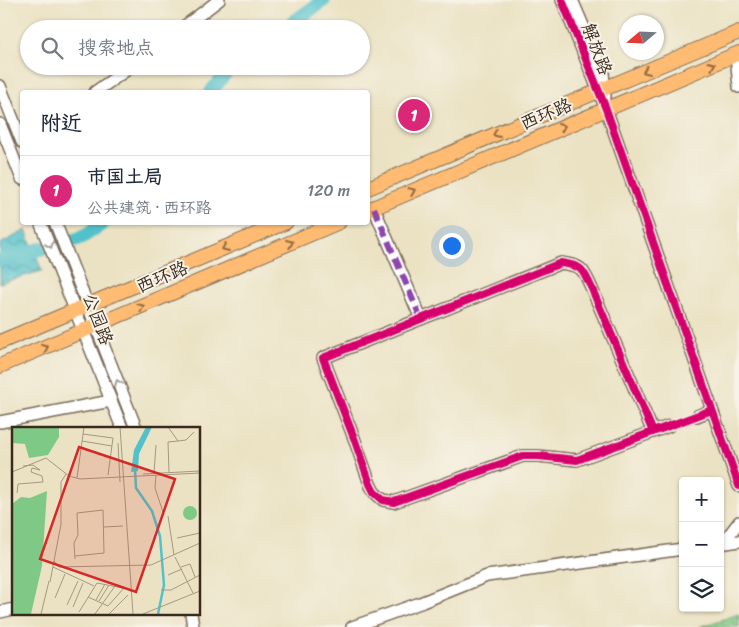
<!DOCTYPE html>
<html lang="zh">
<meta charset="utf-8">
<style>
:root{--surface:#fff;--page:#f2f2f3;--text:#1f2937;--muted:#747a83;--line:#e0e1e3;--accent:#db2777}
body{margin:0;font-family:Sriracha,"LXGW WenKai TC",sans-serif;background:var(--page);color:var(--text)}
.controls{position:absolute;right:15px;bottom:15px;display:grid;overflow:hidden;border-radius:5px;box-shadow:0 1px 4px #0004}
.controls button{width:45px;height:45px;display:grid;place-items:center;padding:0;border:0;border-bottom:1px solid var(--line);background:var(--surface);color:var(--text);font:25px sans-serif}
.compass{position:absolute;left:619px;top:15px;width:45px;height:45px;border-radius:50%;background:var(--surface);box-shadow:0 1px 4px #0004;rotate:251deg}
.you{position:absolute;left:451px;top:245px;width:18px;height:18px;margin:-12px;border:4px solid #fff;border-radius:50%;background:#1a73e8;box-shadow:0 0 0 8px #1a73e833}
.badge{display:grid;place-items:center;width:32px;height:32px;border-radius:50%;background:var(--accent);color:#fff;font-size:16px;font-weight:700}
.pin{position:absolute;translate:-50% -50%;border:2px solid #fff;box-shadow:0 1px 5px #0006}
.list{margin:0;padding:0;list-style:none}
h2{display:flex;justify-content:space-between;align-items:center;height:65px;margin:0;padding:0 20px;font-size:21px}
h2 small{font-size:16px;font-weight:400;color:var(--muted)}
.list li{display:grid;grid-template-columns:32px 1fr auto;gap:15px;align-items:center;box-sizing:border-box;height:70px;padding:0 20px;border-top:1px solid var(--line)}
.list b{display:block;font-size:19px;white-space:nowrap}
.list p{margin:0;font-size:16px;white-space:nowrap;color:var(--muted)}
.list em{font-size:16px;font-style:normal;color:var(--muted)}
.icon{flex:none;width:28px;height:28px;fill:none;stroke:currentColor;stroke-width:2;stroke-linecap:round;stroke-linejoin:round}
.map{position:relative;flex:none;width:739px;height:627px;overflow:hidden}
.search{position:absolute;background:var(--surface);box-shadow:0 1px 4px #0004;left:20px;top:20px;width:350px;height:55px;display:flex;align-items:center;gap:12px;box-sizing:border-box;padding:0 18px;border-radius:28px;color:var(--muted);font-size:19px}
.panel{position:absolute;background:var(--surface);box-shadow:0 1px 4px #0004;left:20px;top:90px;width:350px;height:135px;border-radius:5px}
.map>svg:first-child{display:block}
</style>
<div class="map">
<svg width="739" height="627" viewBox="0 0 739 627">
<defs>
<pattern id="grass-dots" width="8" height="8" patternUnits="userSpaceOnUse" patternTransform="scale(1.25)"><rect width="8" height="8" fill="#7fc986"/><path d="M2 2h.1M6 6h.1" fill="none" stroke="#69a36d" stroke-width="1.8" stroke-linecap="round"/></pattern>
<pattern id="water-waves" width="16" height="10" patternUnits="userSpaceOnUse" patternTransform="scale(1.25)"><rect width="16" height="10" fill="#53c1ca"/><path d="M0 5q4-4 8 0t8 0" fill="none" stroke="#469da3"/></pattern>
</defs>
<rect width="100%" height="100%" fill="#f7f3e8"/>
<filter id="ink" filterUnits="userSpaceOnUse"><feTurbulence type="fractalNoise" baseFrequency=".02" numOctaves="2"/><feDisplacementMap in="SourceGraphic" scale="10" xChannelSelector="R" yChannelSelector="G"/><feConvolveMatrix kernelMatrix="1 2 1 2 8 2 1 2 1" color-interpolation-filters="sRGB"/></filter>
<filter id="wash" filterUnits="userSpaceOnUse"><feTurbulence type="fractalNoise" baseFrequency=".0096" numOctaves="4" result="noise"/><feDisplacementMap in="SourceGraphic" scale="20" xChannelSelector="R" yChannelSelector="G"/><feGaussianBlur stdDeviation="1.12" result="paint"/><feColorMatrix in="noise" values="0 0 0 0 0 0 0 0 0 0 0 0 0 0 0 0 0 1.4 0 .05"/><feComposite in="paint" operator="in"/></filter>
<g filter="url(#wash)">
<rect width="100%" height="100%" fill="#ebe2c3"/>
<path fill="url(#grass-dots)" stroke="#5d7a52" d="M 739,614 L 739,627 L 699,627 Z"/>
<path fill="url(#water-waves)" stroke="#477674" d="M 26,230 L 42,271 L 0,283 L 0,244 Z"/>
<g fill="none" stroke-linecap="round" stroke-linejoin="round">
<path stroke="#53c1ca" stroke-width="14" d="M 284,29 L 324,0
M 211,92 L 231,66
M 0,260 L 81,238 L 105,222"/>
</g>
</g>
<g filter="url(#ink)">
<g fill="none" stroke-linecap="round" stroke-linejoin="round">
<path stroke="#c8bda2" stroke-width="11" stroke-dasharray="11 5.5" stroke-linecap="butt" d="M 669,426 L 697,416"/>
<defs>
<path id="minor" d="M 562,0 L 606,109 L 739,486
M 572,0 L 603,72 L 605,97
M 181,29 L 219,0
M 736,55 L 739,87
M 0,86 L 22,142
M 95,92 L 132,66
M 0,124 L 22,179
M 374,208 L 421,319
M 40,222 L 122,428
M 55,222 L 136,428
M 697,416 L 712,410
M 0,422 L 111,401
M 653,432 L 592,289 C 583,270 584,266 561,263 L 323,358 L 354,438 L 370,484 L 374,492 L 383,500 L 394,502 L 523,456 L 538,456 L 577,460 L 669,426
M 723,543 L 739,522
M 720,544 L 739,541
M 0,612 L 14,609
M 191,613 L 193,627
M 352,627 L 420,603 L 487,576 L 683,549"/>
<path id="major" d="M 368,188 L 739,32
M 368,210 L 739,53
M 0,342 L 286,222
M 0,366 L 339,222"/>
</defs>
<use href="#minor" stroke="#796a58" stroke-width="14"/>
<use href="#major" stroke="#796a58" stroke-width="16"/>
<use href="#minor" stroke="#fff" stroke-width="11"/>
<use href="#major" stroke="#ffbb71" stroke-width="14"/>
<path stroke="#8e44ad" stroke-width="6" stroke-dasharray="12 6" stroke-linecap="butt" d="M 374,208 L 421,319"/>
<defs>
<path id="cycleway" d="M 562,0 L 606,109 L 739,486
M 653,432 L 592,289 C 583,270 584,266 561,263 L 323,358 L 354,438 L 370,484 L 374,492 L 383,500 L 394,502 L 523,456 L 538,456 L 577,460 L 712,410"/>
</defs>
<use href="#cycleway" stroke="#f7f3e8" stroke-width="11"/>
<use href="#cycleway" stroke="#d6006c" stroke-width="8"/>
</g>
<defs><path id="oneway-chevron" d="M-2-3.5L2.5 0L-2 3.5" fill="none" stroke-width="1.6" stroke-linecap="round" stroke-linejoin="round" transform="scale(1.25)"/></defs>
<g stroke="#936b43">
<use href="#oneway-chevron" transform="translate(712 65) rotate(-23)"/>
<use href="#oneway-chevron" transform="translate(646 71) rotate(157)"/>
<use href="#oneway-chevron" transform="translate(562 127) rotate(-23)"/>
<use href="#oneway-chevron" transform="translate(496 134) rotate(157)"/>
<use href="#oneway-chevron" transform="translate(412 191) rotate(-23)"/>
<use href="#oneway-chevron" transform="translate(290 243) rotate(-23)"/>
<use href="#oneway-chevron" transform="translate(225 248) rotate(157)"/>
<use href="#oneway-chevron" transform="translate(141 307) rotate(-23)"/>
<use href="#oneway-chevron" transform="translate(45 348) rotate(-22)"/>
</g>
<g stroke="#a79f9a">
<use href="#oneway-chevron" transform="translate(50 245) rotate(68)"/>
<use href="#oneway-chevron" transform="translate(118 383) rotate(-111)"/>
</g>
</g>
<g text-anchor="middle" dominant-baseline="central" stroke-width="4" stroke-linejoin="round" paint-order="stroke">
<g font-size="18" fill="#3b2a1e" stroke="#f7f3e8">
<text transform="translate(597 49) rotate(69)">解放路</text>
<text transform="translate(546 114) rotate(-23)">西环路</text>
<text transform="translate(162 277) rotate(-23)">西环路</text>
<text transform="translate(98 319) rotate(69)">公园路</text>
</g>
</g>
<g transform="translate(12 427)">
<rect width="188" height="188" fill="#ebe2c3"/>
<path d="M 0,0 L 47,0 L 47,10 L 36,28 L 17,31 L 13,17 L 0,16 ZM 35,64 L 30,139 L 19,187 L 0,187 L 0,77 L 9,70 L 18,71 Z" fill="#7fc986"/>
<path d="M171 86a7 7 0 1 1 14 0a7 7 0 1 1-14 0Z" fill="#7fc986"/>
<path d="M 134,0 L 140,0 L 127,27 L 126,44 L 119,45 L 122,23 Z" fill="#53c1ca"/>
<path fill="none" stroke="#53c1ca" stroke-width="2.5" d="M 123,42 L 124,61 L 140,84 L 148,109 L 152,158 L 146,187"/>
<path fill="none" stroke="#a59881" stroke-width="1" d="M 108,0 L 121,187M 156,0 L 166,14 L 156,15 L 157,45M 71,7 L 101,11 L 96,48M 70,14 L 100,19M 166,14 L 174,13 L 182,5M 106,16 L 108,55M 0,45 L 34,31 L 57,49 L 68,52 L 188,46M 142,46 L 144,18M 131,47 L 188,44M 144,48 L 143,61 L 152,88M 65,51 L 72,0M 5,66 L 6,57 L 31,55 L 30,49 L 19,45 L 20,41 L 28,43 L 21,38 L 11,39M 156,89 L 162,128M 92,100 L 111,99M 165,111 L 188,106M 63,129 L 92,126 L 91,83 L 65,86 L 66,108 L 62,116 L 63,132M 163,130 L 181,166M 42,134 L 47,140 L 139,138 L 188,116M 41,140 L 82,159M 169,140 L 178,137 L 183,150M 156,148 L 170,142M 38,155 L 49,97 L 49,55 L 54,47M 149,163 L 159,163 L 188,148M 76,170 L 96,179 L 112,161M 43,171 L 53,147M 84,173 L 93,157M 87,174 L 97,158M 55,178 L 66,154M 61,180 L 71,156M 67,185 L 85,156 L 116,162M 29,187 L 37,154M 83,187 L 103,159M 97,187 L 116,168M 131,187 L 188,164"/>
<path fill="#d62828" fill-opacity="0.15" stroke="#d62828" stroke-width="2.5" d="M 67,20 L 163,52 L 124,165 L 28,132 Z"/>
<rect width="188" height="188" fill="none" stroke="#3b2a1e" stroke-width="2.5"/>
</g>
</svg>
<div class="controls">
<button>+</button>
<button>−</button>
<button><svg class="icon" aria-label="layers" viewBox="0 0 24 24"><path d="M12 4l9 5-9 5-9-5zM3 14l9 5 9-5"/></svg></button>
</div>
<svg class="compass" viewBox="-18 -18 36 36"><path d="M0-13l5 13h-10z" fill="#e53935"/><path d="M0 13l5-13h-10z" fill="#747a83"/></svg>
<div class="you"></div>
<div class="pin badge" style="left:414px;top:115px">1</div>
<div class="search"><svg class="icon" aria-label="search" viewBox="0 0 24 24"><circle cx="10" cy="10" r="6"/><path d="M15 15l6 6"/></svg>搜索地点</div>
<section class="panel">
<h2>附近<small></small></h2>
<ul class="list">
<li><span class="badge">1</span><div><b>市国土局</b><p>公共建筑 · 西环路</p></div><em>120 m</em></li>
</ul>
</section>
</div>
